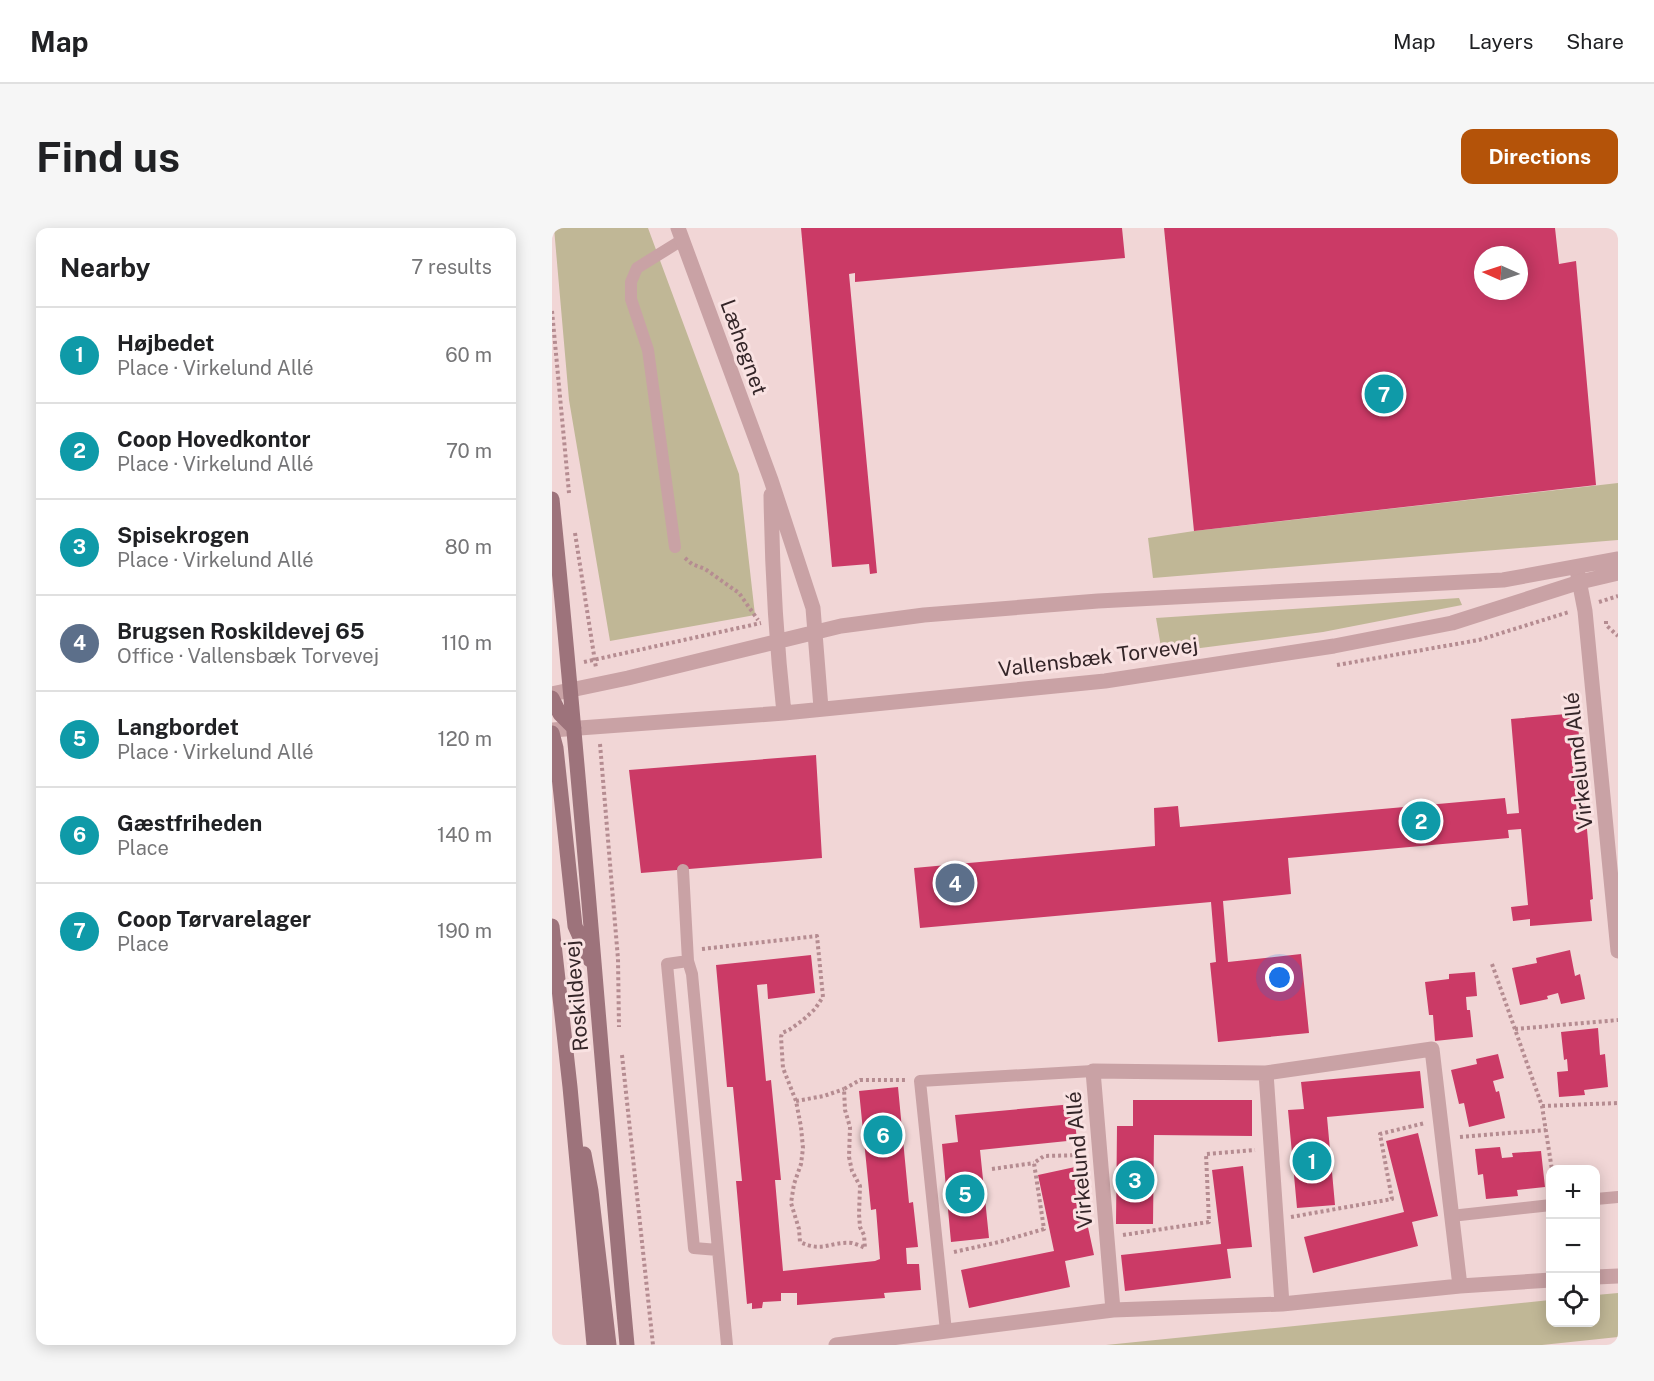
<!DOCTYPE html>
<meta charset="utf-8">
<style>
:root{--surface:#fff;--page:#f6f6f6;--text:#202124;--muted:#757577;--line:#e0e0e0;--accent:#b45309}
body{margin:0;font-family:"Public Sans",sans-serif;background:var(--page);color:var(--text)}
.controls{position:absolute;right:18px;bottom:18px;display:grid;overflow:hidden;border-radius:12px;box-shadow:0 3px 15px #0003}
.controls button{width:54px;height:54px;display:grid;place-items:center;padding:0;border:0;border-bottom:2px solid var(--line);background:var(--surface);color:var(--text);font:30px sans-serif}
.compass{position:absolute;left:922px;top:18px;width:54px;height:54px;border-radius:50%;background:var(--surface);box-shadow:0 3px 15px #0003;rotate:273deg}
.you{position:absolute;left:728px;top:750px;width:21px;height:21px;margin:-15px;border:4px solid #fff;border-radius:50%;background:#1a73e8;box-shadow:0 0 0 9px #1a73e833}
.badge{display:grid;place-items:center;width:39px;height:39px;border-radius:50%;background:var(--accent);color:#fff;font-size:20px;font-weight:700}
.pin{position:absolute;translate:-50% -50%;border:3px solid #fff;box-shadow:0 2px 6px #0006}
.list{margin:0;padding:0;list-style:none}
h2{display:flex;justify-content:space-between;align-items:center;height:78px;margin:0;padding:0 24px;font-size:26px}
h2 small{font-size:20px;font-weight:400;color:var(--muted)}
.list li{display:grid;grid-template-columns:39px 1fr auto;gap:18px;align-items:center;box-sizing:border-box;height:96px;padding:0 24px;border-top:2px solid var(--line)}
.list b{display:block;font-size:22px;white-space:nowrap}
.list p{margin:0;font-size:20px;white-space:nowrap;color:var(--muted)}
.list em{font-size:20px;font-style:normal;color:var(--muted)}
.icon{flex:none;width:33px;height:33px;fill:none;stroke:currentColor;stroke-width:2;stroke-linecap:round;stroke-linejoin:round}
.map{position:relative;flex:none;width:1066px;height:1117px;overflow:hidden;border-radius:12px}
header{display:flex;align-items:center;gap:36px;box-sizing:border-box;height:84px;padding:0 30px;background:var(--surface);border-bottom:2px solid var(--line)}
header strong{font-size:28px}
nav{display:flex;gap:33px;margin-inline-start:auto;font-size:21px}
.intro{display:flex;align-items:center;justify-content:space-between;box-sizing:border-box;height:144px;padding:0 36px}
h1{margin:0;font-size:42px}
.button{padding:15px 27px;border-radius:12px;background:var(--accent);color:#fff;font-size:21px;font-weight:700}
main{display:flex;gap:36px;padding:0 36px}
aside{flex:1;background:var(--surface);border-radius:12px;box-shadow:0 3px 15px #0003}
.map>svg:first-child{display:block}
</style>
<header>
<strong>Map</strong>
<nav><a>Map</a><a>Layers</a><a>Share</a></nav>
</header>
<div class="intro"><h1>Find us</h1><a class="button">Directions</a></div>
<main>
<aside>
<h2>Nearby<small>7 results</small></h2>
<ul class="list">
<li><span class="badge" style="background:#0f9aa8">1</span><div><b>Højbedet</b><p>Place · Virkelund Allé</p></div><em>60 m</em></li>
<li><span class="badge" style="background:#0f9aa8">2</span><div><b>Coop Hovedkontor</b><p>Place · Virkelund Allé</p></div><em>70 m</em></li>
<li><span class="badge" style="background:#0f9aa8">3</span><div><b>Spisekrogen</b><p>Place · Virkelund Allé</p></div><em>80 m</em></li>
<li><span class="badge" style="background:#5c6f8a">4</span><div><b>Brugsen Roskildevej 65</b><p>Office · Vallensbæk Torvevej</p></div><em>110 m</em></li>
<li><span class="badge" style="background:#0f9aa8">5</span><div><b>Langbordet</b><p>Place · Virkelund Allé</p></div><em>120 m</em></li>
<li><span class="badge" style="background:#0f9aa8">6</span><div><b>Gæstfriheden</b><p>Place</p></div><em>140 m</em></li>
<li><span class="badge" style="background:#0f9aa8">7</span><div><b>Coop Tørvarelager</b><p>Place</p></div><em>190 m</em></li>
</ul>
</aside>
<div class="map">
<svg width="1066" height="1117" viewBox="0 0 1066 1117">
<rect width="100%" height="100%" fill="#f1d6d6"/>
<path fill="#c0b796" d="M 2,0 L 96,0 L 187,246 L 203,387 L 58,413 L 17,172 Z
M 1066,255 L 1066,312 L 601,350 L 596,310 L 642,303 Z
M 907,370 L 910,377 L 771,404 L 610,425 L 604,390 Z
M 1066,1065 L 1066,1109 L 990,1117 L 554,1117 L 998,1072 L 999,1094 L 1044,1094 L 1044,1067 Z"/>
<path fill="#cb3a66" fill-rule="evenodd" d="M 249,0 L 570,0 L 573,30 L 303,54 L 303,45 L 297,46 L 325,345 L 318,346 L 317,336 L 280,339 Z
M 612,0 L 1003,0 L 1007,36 L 1024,33 L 1044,257 L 642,303 ZM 931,27 L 967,27 L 967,63 L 931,63 Z
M 1025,485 L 1041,671 L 1038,672 L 1040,693 L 978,698 L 978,691 L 961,693 L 959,679 L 976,677 L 969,601 L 956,602 L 957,610 L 736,630 L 739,666 L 671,673 L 676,734 L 749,726 L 757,805 L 666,814 L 658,735 L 664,734 L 659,674 L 368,700 L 362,640 L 603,618 L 602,580 L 626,578 L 628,599 L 953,570 L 955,586 L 967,585 L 959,491 Z
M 264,527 L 270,630 L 89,645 L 77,542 Z
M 1018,722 L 1023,748 L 1028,746 L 1033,771 L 1009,776 L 1006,765 L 995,768 L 996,771 L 968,777 L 960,740 L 985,735 L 984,730 Z
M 259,727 L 263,765 L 216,771 L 215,756 L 205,757 L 214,853 L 219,852 L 229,952 L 223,952 L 231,1043 L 323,1033 L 328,1031 L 324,981 L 319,982 L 307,863 L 346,859 L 357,975 L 361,974 L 366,1019 L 354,1020 L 355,1036 L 367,1036 L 369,1062 L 332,1065 L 333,1070 L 245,1077 L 245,1065 L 229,1065 L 229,1073 L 211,1074 L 210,1080 L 200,1081 L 200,1075 L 195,1076 L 184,953 L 190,953 L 181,859 L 175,859 L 164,737 Z
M 923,744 L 925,768 L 914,769 L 915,782 L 918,782 L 921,809 L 883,813 L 881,787 L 877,787 L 873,754 L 897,751 L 897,746 Z
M 1046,800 L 1048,827 L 1053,826 L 1056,859 L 1032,862 L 1033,867 L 1007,869 L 1005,844 L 1016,843 L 1015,831 L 1012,832 L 1009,804 Z
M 946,826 L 952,850 L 941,853 L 944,864 L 947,863 L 953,890 L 917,899 L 912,875 L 907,876 L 899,842 L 925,836 L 924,831 Z
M 868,843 L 872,880 L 775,889 L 783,977 L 745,980 L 736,882 L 752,881 L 749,854 Z
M 581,872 L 700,872 L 700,908 L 602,907 L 601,996 L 564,996 L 565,898 L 581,898 Z
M 521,876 L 525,912 L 428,922 L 437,1010 L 399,1014 L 390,916 L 406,914 L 403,887 Z
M 866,905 L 886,988 L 860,994 L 866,1018 L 761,1045 L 752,1009 L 852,984 L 834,913 Z
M 948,919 L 950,930 L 961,929 L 960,925 L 989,923 L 993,959 L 965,962 L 966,968 L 934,971 L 931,946 L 926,947 L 923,921 Z
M 691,938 L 700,1019 L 675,1021 L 679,1050 L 573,1063 L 569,1027 L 669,1016 L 660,942 Z
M 523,939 L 542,1027 L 513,1033 L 518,1059 L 417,1080 L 409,1042 L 502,1023 L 486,947 Z"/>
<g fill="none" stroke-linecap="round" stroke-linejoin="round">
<path stroke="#b58c91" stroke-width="4" stroke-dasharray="3 3" stroke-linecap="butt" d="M 0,83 L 17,265
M 23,305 L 44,440
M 133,330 L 140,336 L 153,341 L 187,365 L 206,392
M 1047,374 L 1066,368
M 1054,393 L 1054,397 L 1066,408
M 32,434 L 209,395
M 785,437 L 927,412 L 1017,384
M 48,516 L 66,731 L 67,799
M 150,721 L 265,708 L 271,769 L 263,781 L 251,792 L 237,802 L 230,805 L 229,809 L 231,840 L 244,873 L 249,899 L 251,920 L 249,936 L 242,956 L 239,975 L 247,1001 L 248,1014 C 271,1025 279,1013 300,1015 C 304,1016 309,1018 313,1020 L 312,1007 L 308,999 L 307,986 L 308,958 L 300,943 L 297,929 L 298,899 L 293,882 L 292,861 L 308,852 L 353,852
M 940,736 L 990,878 L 1000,942
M 963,801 L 1066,792
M 70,827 L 101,1117
M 244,873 L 272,868 L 292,861
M 990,878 L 1066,875
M 908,909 L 994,902
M 440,941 L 482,935
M 739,989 L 840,971 L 828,906 L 873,895
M 571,1007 L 657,994 L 654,926 L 703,922
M 402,1024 L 447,1014 L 492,1001 L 482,935 L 492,928 L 531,927"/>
<path stroke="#c9a2a5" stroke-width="12" d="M 123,319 L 96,122 L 79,71 L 79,54 L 85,40 L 130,12
M 131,642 L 136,733
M 1044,971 L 1066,969
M 899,988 L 999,977
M 166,1022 L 142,1020 L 115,736 L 136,733 L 140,746 L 175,1117
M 394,1103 L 368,853 L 541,843"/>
<path stroke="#c9a2a5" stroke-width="15" d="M 1025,342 L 1033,383 L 1066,723
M 714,845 L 880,821 L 908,1058 L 730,1076
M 1044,1049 L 1066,1048
M 908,1058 L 999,1052
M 284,1117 L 561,1082 L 730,1076 L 714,845 L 541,843 L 561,1082"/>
<path stroke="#c9a2a5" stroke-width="15" d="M 126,0 L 219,252 L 261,380 L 269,480
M 219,267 C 220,340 224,412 232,485
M 0,466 L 76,450 L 289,398 L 372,387 L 546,373 L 951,352 L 1066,331
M 0,502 L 232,485 L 553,453 L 782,418 L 900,395 L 1028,354 L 1066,345"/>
<path stroke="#9d737b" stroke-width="15" d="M 0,271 C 29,553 49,835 75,1117
M 0,470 L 8,486 L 22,500
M 0,505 L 4,520 L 23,698 L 38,732
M 0,698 L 18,859 L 42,1117
M 32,926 L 39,963 L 57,1117"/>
</g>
<g text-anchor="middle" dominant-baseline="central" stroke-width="6" stroke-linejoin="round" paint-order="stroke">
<g font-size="21" fill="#342528" stroke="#f9e2e2">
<text transform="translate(192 119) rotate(70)">Læhegnet</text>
<text transform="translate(546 429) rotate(-7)">Vallensbæk Torvevej</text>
<text transform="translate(1026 533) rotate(-96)">Virkelund Allé</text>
<text transform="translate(24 768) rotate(-95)">Roskildevej</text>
<text transform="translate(527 932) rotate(-95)">Virkelund Allé</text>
</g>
</g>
</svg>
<div class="controls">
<button>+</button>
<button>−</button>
<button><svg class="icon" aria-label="locate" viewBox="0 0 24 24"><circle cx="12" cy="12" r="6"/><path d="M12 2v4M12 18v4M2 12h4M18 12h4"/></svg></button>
</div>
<svg class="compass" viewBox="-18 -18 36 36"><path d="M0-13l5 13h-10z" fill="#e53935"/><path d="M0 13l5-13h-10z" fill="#757577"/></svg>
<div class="you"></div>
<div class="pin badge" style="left:760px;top:933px;background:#0f9aa8">1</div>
<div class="pin badge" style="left:869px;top:593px;background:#0f9aa8">2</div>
<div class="pin badge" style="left:583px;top:952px;background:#0f9aa8">3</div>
<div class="pin badge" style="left:403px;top:655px;background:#5c6f8a">4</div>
<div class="pin badge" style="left:413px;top:966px;background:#0f9aa8">5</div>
<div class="pin badge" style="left:331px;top:907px;background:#0f9aa8">6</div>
<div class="pin badge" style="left:832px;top:166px;background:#0f9aa8">7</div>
</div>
</main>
